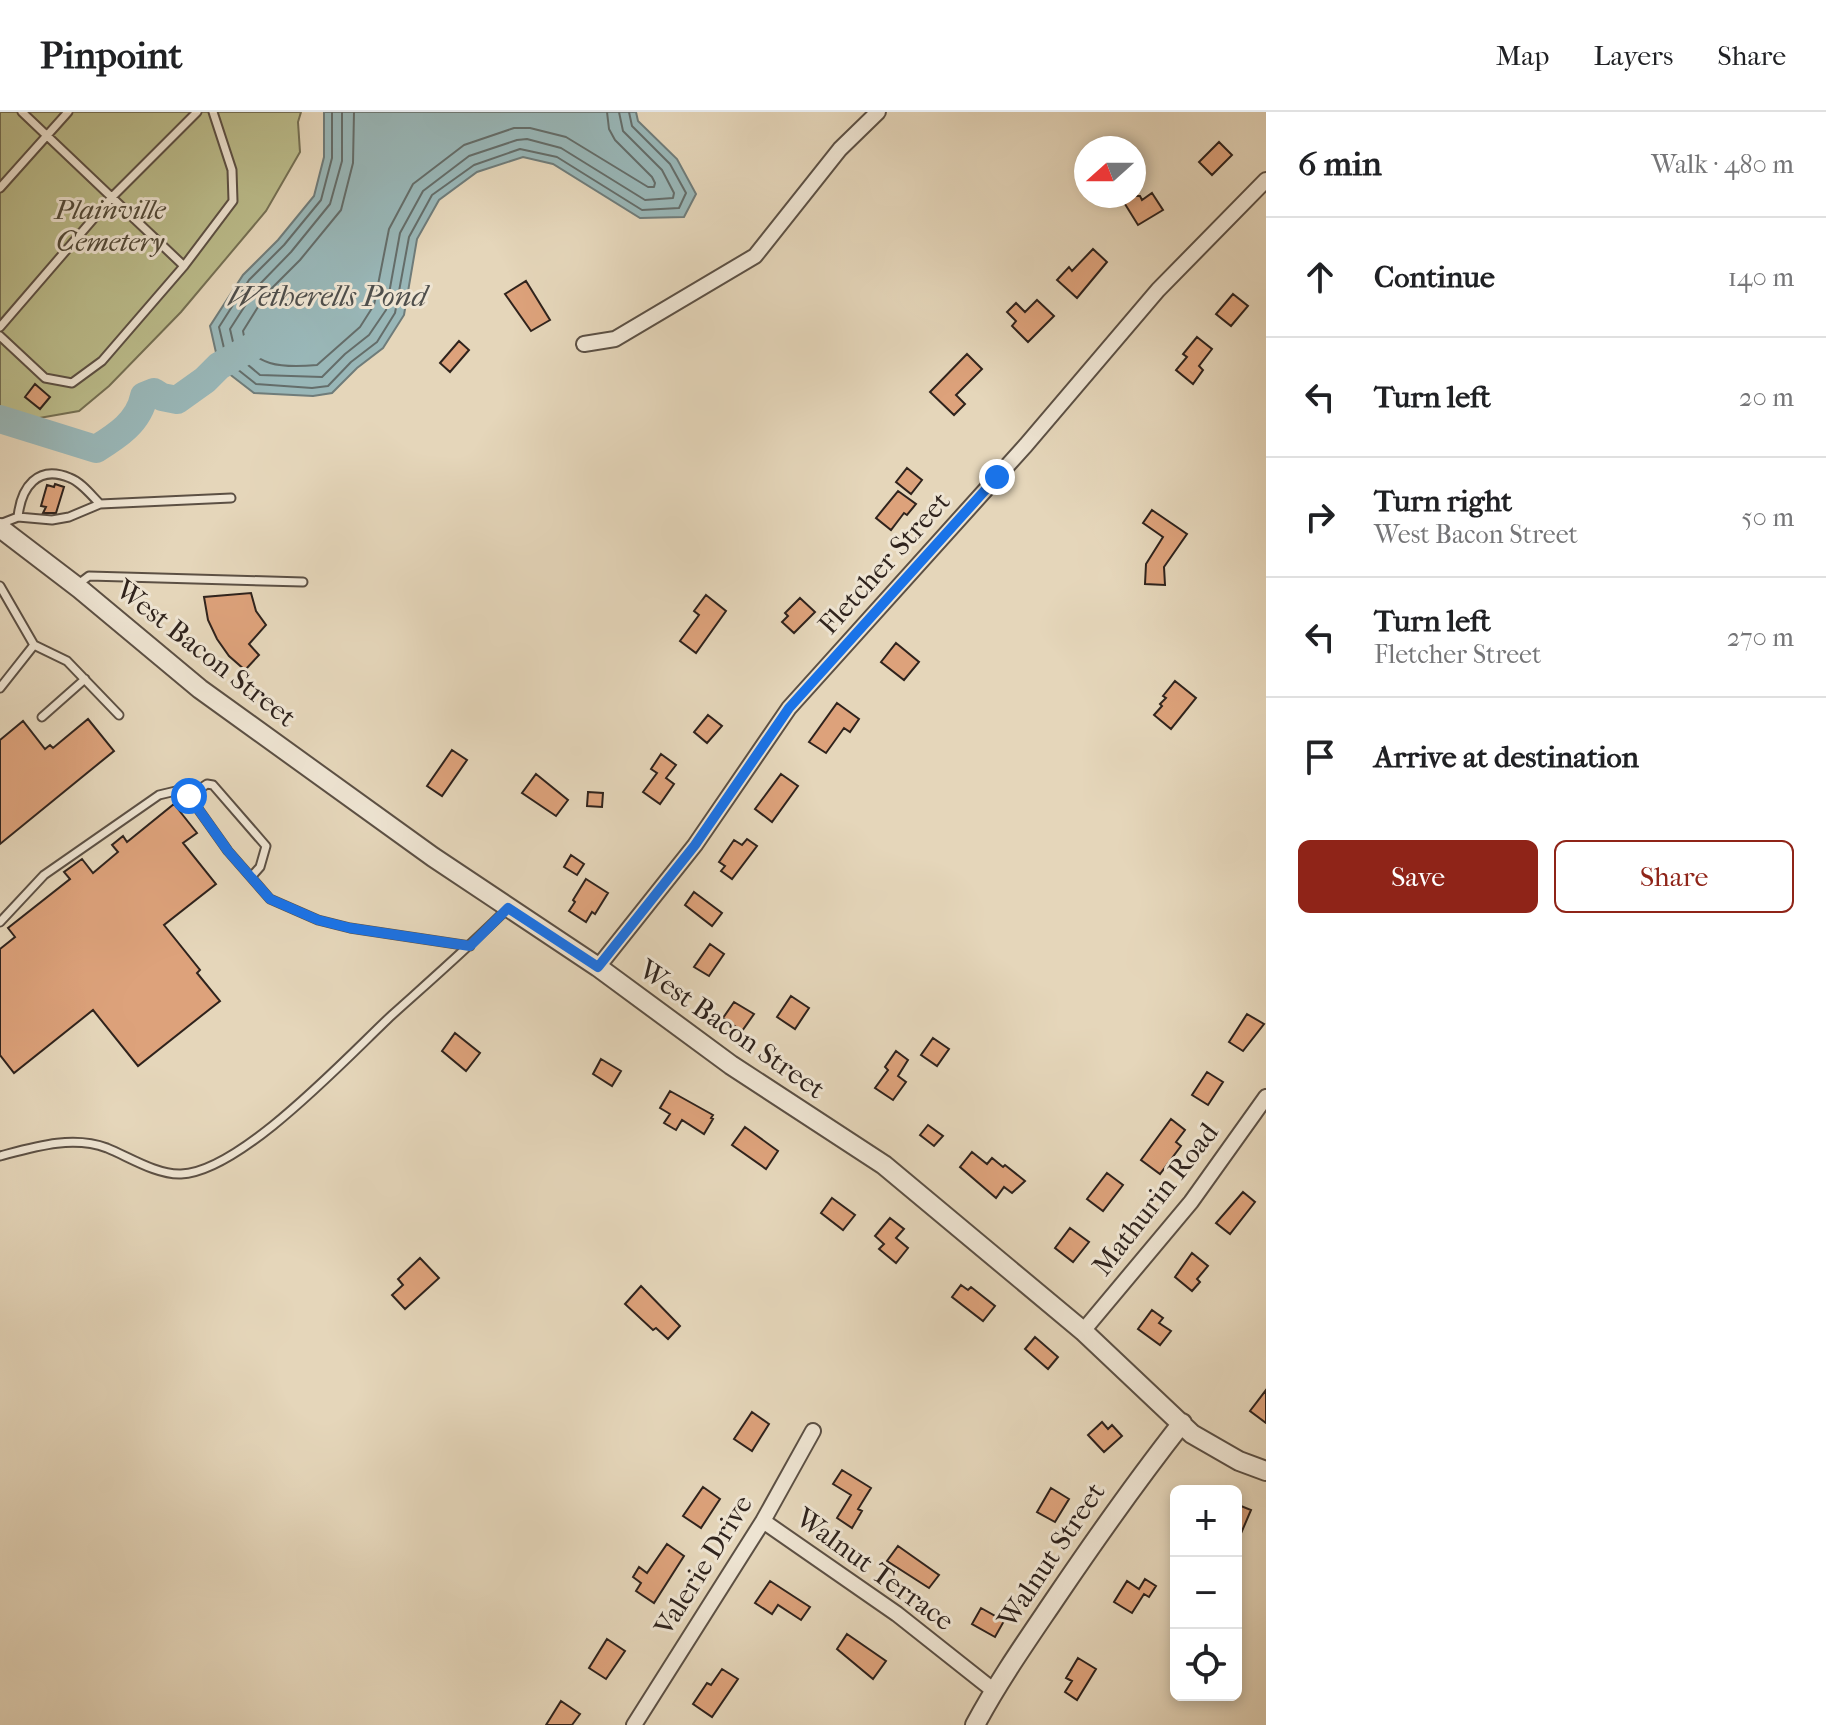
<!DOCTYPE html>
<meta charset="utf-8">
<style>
:root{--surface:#fff;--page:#f6f6f6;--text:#202124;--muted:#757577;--line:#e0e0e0;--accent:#8f2418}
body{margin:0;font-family:"IM FELL French Canon",serif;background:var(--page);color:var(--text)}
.controls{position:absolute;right:24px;bottom:24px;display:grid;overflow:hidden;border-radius:12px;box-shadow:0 4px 12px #0003}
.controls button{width:72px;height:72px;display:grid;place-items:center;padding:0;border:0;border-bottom:2px solid var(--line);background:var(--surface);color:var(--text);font:40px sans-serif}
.compass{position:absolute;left:1074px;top:24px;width:72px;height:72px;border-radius:50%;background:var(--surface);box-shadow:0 4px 12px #0003;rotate:249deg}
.stop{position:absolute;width:24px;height:24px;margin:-18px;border:6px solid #1a73e8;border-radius:50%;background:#fff}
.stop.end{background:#1a73e8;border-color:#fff;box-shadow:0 2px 8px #0008}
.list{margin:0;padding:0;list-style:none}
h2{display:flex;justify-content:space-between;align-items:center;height:104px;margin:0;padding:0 32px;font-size:34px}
h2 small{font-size:26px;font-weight:400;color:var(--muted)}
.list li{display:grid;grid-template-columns:52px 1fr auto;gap:24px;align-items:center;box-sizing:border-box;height:120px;padding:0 32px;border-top:2px solid var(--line)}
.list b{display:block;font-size:30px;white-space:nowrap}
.list p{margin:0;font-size:26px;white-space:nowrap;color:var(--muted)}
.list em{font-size:26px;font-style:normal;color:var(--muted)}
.actions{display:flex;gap:16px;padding:24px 32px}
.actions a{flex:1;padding:18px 0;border:2px solid var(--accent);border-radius:12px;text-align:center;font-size:28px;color:var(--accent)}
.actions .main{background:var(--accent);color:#fff}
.icon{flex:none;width:44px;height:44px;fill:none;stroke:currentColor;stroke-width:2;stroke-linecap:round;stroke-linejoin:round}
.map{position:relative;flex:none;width:1266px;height:1613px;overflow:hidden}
header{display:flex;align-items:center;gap:48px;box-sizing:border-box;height:112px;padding:0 40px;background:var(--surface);border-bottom:2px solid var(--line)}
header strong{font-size:38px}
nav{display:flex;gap:44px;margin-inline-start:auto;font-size:28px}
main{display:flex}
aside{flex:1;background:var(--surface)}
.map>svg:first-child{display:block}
</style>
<header>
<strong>Pinpoint</strong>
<nav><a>Map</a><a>Layers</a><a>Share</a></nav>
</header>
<main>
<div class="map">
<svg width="1266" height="1613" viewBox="0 0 1266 1613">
<rect width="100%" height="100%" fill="#e5d6ba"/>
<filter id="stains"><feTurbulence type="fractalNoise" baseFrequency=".0025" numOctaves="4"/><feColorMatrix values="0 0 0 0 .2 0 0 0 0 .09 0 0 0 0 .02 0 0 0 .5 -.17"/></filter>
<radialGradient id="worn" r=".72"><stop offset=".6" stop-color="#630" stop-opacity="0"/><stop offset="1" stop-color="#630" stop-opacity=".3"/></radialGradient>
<path fill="#bbbc8b" stroke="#757054" stroke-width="2" d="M 0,0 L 301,0 L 298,10 L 300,40 L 266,99 L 181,200 L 109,274 L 79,299 L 28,308 L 0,297 Z"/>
<path fill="#99b7b8" stroke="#6f7c7a" stroke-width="2" d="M 324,0 L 636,0 L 638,9 L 677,47 L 696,82 L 684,105 L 640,106 L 553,52 L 523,45 L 477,60 L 439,88 L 417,127 L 404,203 L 383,236 L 357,256 L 332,281 L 313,284 L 254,281 L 219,254 L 210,214 L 243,163 L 278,128 L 314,84 L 324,45 Z"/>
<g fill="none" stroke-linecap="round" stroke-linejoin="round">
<path stroke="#646d6a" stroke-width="2" d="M 332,0 L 332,46 L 321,88 L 284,133 L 249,168 L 219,215 L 227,249 L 256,272 L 312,276 L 328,274 L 351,250 L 377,230 L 395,201 L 409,125 L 432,83 L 474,53 L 520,37 L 557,45 L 642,98 L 679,96 L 686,81 L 670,52 L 632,14 L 629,0
M 342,0 L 342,49 L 330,92 L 291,140 L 257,175 L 230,217 L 236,243 L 260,263 L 322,265 L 345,242 L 369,223 L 386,198 L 400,121 L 423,79 L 469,44 L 517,28 L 527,27 L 561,36 L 645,88 L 673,86 L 674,81 L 662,58 L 623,19 L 619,0
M 354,0 L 353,51 L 341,98 L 300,148 L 266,182 L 243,219 C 247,256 286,256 317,253 L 360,215 L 374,193 L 389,117 L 413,72 L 464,33 L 514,16 L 530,16 L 566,25 L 648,75 L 654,75 L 655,71 L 652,65 L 615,28 L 609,17 L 607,0"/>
<path stroke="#99b7b8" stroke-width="28" d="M 0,307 L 96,337 C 117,324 139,310 144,284 L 154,280 L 162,285 L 177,288 L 205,268 L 219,254 L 252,235"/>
</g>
<path fill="#dda27b" stroke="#2f231d" stroke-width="2" d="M 1219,30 L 1232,43 L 1212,63 L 1199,50 Z
M 1152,81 L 1163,98 L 1138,113 L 1120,84 L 1140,84 L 1142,88 Z
M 1093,137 L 1107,150 L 1077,186 L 1057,168 L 1069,155 L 1072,159 Z
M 526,169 L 550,208 L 531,219 L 505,182 Z
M 1233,182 L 1248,194 L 1231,214 L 1216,202 Z
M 1037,188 L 1054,204 L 1028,230 L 1012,214 L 1016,209 L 1007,200 L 1016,191 L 1025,200 Z
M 1197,225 L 1212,237 L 1199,254 L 1203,258 L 1193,272 L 1176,258 L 1187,245 L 1183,242 Z
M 459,229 L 469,238 L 450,260 L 440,251 Z
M 967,242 L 982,257 L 956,283 L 965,292 L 954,303 L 930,280 Z
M 35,272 L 50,285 L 40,297 L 25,285 Z
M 907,356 L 922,368 L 911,382 L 896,370 Z
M 55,372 L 64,375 L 56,401 L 43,401 L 46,395 L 41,394 L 47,373 L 54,375 Z
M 898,379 L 916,392 L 907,403 L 904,401 L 891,418 L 876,406 Z
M 1152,398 L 1187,422 L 1164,455 L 1165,473 L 1145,472 L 1146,452 L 1163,425 L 1143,411 Z
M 251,481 L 256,499 L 266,513 L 249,532 L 259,543 L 245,558 L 229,544 L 217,527 L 208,508 L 204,485 Z
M 706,483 L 726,499 L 696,541 L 680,529 L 699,503 L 694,499 Z
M 800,486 L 815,500 L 794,521 L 782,510 L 788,504 L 785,501 Z
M 896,531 L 919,550 L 904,568 L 881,550 Z
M 1175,569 L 1196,586 L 1171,617 L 1154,603 L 1162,594 L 1160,592 L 1166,586 L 1163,584 Z
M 837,591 L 859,607 L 850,620 L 844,616 L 826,641 L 809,630 Z
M 708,603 L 722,614 L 707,631 L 694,620 Z
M 88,607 L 114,639 L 0,732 L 0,628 L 23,609 L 45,637 L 50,633 L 53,636 Z
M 452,638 L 467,648 L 442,684 L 427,674 Z
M 661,642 L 676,653 L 666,666 L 674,672 L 660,692 L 643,680 L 657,661 L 651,657 Z
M 536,662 L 568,688 L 556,704 L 522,681 Z
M 781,662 L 798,674 L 772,710 L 755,697 Z
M 588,680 L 603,681 L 602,695 L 587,694 Z
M 174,692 L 197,721 L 183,731 L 216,772 L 164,813 L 200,858 L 197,861 L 220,889 L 138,954 L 93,898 L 14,961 L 0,943 L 0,837 L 15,825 L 8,816 L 70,767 L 64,760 L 82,747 L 93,761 L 118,740 L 112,733 L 123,724 L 127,730 Z
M 747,727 L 757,734 L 732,767 L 721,759 L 725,754 L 719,750 L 734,728 L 742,733 Z
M 571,743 L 584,752 L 577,763 L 564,755 Z
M 586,767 L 608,781 L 595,802 L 592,800 L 586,810 L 569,799 L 575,790 L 573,788 Z
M 694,780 L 722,801 L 712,814 L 685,793 Z
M 710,832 L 724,842 L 709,864 L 694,855 Z
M 791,884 L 809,896 L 795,917 L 777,905 Z
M 734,890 L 754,902 L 742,919 L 723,906 Z
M 1247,902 L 1264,912 L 1243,939 L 1229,930 Z
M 455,921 L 480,941 L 466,959 L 442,939 Z
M 933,926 L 949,937 L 937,954 L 921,943 Z
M 896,939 L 908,948 L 898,964 L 906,970 L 893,988 L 875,976 L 888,958 L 885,955 Z
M 601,947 L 621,959 L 612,974 L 593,962 Z
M 1207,960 L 1223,970 L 1208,993 L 1192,983 Z
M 670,979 L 713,1003 L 711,1006 L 713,1007 L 704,1022 L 682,1008 L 676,1018 L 664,1011 L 670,1002 L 660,996 Z
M 1171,1007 L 1185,1018 L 1176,1030 L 1181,1034 L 1160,1062 L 1141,1048 Z
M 928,1013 L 943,1024 L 934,1034 L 920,1023 Z
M 745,1015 L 778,1039 L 766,1057 L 732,1033 Z
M 972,1040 L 987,1052 L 992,1046 L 1003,1055 L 1005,1053 L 1025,1069 L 1012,1081 L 1004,1075 L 996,1086 L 960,1055 Z
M 1107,1061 L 1123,1073 L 1103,1099 L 1087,1087 Z
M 1243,1080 L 1255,1090 L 1230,1122 L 1216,1111 Z
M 832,1086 L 855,1103 L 843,1118 L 821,1101 Z
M 890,1106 L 904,1117 L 896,1126 L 908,1136 L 896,1151 L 879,1137 L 884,1132 L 875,1124 Z
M 1070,1116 L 1089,1130 L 1073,1150 L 1055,1136 Z
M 1192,1141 L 1208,1154 L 1197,1167 L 1200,1170 L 1192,1179 L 1175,1165 Z
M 420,1146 L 439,1166 L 405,1197 L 392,1183 L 403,1173 L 398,1167 Z
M 961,1173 L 968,1178 L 971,1175 L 995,1194 L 983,1209 L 952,1185 Z
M 641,1174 L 680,1214 L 668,1227 L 656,1216 L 653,1218 L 625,1192 Z
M 1152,1198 L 1163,1206 L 1159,1211 L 1171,1219 L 1160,1233 L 1138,1217 Z
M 1035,1225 L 1058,1245 L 1048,1257 L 1025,1237 Z
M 1266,1278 L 1266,1311 L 1250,1299 Z
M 752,1300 L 769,1312 L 752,1339 L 734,1327 Z
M 1102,1310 L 1108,1317 L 1112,1313 L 1122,1324 L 1104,1340 L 1088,1323 Z
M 842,1358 L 871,1376 L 858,1397 L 862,1399 L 852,1416 L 837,1406 L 851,1383 L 833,1372 Z
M 703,1375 L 720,1387 L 701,1416 L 683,1404 Z
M 1051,1376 L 1069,1387 L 1055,1410 L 1037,1400 Z
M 1236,1392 L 1251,1398 L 1236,1433 Z
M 667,1432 L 684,1444 L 654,1491 L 636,1479 L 641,1471 L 633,1465 L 639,1455 L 647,1461 Z
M 898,1434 L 939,1463 L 929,1476 L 887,1449 Z
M 1145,1467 L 1156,1474 L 1149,1485 L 1144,1482 L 1132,1501 L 1114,1490 L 1127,1469 L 1139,1477 Z
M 770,1469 L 810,1495 L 801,1508 L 778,1493 L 772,1502 L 755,1491 Z
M 981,1496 L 1004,1509 L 995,1525 L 972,1512 Z
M 847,1522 L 886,1549 L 873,1567 L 837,1537 Z
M 607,1527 L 625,1539 L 606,1567 L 589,1556 Z
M 1078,1546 L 1096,1557 L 1077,1588 L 1065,1580 L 1072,1569 L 1066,1566 Z
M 722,1557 L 738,1567 L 712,1605 L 693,1592 L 707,1571 L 711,1573 Z
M 561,1589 L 580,1602 L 572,1613 L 546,1613 Z"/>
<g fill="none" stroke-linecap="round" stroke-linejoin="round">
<defs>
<path id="service" d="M 22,0 L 184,154 L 233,89 L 232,58 L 213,0
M 0,76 L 68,0
M 0,215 L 113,84 L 197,0
M 0,224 L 45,266 L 72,271 L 102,249 L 184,154
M 18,405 C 21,376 37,352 70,366 C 81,370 91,383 100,392
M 0,412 L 18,405 L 52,408 L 69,405 L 100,392 L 231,386
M 77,473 L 89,464 L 303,470
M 0,474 L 34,533 L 0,576
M 34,533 L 67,549 L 119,603
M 42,605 L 85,567
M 189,684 L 207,672 L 213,673 L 266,734 L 260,755 L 251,765
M 0,810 L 44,763 L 159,683 L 184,677 L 228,739 L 270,787 L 318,808 L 350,816 L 470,834
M 0,1044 C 34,1035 72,1023 107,1036 C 129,1045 157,1063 181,1062 C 241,1060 348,944 392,903 C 431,868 470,834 508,796"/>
<path id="minor" d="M 584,232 L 615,227 L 755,144 L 840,37 L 878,0
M 598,855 L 695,733 L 789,596 L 1026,333 L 1158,178 L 1266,68
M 1083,1219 L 1191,1090 L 1266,985
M 763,1409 L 897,1502 L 993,1578
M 634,1613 L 763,1409 L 813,1319"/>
<path id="tertiary" d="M 0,416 L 80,477 L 200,577 L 433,745 L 598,855 L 731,953 L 884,1053 L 1083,1219 L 1192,1322 L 1239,1349 L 1266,1359
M 975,1613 C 999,1568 1028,1527 1057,1484 C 1097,1425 1138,1367 1182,1311"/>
</defs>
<use href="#service" stroke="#5c5044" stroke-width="11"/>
<use href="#minor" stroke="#5c5044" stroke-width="18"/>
<use href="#tertiary" stroke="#5c5044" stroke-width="22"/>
<use href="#service" stroke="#eee4d2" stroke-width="7"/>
<use href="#minor" stroke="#eee4d2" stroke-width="14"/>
<use href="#tertiary" stroke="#eee4d2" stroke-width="18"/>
</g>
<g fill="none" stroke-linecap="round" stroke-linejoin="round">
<path stroke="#1a73e8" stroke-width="10" d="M 189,684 L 228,739 L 270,787 L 318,808 L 350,816 L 470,834 L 508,796 L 598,855 L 695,733 L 789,596 L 997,365"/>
</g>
<g text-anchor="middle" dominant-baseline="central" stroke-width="6" stroke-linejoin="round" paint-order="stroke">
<g font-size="28" font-style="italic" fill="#524938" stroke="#eee4d2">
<text x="110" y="97">Plainville<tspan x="110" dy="32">Cemetery</tspan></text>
</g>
<g font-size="28" fill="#2f231d" stroke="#eee4d2">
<text transform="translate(884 451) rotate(-48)">Fletcher Street</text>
<text transform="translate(206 541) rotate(38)">West Bacon Street</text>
<text transform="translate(732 917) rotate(35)">West Bacon Street</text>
<text transform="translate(1155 1087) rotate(-52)">Mathurin Road</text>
<text transform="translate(1051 1443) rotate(-56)">Walnut Street</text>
<text transform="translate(703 1453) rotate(-58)">Valerie Drive</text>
<text transform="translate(875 1457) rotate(36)">Walnut Terrace</text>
</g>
<g font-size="30" font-style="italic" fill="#4f4f4c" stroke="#eee4d2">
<text x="327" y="184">Wetherells Pond</text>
</g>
</g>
<rect width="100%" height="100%" filter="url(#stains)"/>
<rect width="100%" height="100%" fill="url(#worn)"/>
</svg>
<div class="controls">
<button>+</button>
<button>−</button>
<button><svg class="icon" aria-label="locate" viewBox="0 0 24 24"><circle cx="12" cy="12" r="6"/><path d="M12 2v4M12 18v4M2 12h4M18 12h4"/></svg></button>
</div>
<svg class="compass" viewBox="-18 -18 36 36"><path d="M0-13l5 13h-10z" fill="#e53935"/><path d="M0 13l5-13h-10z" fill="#757577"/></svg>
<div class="stop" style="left:189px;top:684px"></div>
<div class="stop end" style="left:997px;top:365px"></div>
</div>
<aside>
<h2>6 min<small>Walk · 480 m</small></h2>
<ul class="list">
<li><svg class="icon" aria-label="ahead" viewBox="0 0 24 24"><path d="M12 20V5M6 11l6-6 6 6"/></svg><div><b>Continue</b></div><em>140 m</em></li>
<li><svg class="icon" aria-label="left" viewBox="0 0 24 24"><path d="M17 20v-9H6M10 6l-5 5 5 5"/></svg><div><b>Turn left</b></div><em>20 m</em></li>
<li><svg class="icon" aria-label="right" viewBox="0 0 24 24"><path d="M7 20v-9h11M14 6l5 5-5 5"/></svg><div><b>Turn right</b><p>West Bacon Street</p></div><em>50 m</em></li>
<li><svg class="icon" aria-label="left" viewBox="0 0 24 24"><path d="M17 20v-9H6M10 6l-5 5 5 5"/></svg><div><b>Turn left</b><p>Fletcher Street</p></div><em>270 m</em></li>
<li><svg class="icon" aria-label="arrive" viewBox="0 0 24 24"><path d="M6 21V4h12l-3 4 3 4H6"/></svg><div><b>Arrive at destination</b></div></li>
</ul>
<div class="actions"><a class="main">Save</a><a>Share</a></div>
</aside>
</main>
